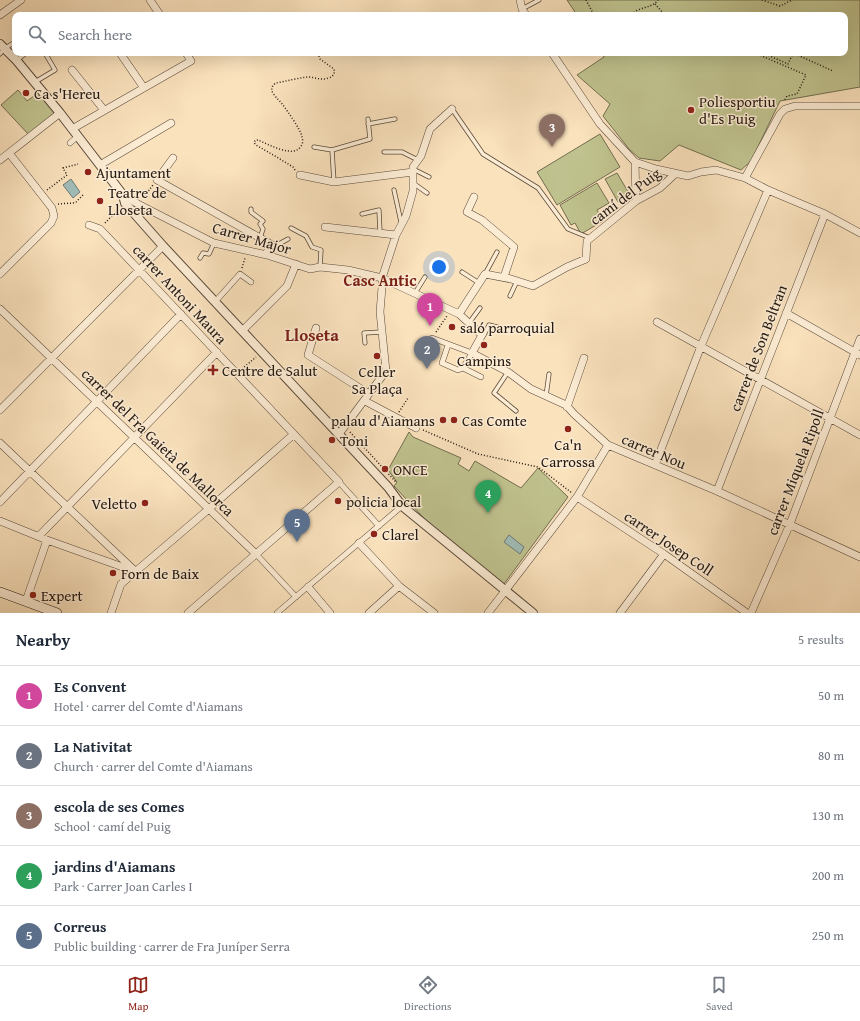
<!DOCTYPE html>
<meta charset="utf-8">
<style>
:root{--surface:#fff;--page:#f6f6f7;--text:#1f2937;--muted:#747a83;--line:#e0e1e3;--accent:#8f2418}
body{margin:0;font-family:"Gentium Book Plus",serif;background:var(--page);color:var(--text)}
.you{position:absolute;left:439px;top:267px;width:14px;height:14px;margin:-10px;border:3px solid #fff;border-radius:50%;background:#1a73e8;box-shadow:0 0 0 6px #1a73e833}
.badge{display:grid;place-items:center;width:26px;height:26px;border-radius:50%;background:var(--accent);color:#fff;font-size:13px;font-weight:700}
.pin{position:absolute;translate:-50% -33px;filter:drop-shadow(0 1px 2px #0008)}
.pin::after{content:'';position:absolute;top:21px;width:14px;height:12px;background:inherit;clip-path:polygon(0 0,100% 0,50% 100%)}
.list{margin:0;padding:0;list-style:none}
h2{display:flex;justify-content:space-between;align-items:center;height:52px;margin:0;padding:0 16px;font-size:17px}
h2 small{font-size:13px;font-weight:400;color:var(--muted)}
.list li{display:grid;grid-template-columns:26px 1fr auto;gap:12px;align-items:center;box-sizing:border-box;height:60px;padding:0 16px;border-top:1px solid var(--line)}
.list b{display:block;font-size:15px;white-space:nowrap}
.list p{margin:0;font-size:13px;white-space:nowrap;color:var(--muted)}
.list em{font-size:13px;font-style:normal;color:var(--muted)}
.icon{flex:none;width:22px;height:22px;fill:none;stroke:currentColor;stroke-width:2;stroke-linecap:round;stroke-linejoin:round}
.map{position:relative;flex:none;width:860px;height:613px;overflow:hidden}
.search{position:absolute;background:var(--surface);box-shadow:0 4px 16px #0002;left:12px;right:12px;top:12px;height:44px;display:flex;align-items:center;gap:10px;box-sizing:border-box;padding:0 14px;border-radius:8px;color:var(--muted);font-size:15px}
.sheet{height:352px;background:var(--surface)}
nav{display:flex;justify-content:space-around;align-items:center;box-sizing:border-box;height:56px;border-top:1px solid var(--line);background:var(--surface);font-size:11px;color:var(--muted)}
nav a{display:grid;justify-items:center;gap:2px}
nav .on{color:var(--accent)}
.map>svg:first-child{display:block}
</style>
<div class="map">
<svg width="860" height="613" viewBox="0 0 860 613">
<rect width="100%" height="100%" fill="#fae2bd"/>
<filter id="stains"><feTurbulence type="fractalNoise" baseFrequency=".005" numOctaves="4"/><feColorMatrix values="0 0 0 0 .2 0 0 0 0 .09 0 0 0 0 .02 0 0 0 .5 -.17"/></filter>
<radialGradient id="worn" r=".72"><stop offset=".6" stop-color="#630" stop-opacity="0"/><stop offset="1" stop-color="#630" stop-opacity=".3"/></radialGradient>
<path fill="#c0c38f" stroke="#726e50" d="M 567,0 L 860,0 L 860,87 L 780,101 L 751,161 L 741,170 L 679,145 L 660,161 L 639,158 L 629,149 L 603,116 L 610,104 L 577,75 L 604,57 L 602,53 L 845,53 L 845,15 L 577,15 Z
M 18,90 L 27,101 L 41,91 L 60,113 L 30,136 L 1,105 Z
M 600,134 L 620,167 L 557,205 L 537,172 Z
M 617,173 L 630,195 L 618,202 L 605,179 Z
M 597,183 L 609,203 L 597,210 L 603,221 L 581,234 L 575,223 L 571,225 L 560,205 Z
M 409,432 L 413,437 L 461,458 L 458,464 L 469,471 L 475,461 L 521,488 L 538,468 L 568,497 L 504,584 L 435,530 L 394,486 L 397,482 L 388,470 Z"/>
<path fill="#a0bcb8" stroke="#6e7a75" d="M 71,179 L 80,192 L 73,198 L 63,185 Z
M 509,535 L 524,547 L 520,554 L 504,542 Z"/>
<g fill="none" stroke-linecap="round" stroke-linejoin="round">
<defs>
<path id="service" d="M 522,9 L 539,0
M 0,54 L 4,49 L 15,42
M 17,60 L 26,53
M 35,82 L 55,70 L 45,53
M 452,109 L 483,154 L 538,188 L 568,229 L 590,238
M 368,124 L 395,119
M 314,147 L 332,150
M 384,152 L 402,152 L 418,160
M 413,169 L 429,177
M 334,182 L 332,150 L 370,139 L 368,119
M 413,183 L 427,193
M 394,190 L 401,222
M 251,209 L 251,212 L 263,221 L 260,224 L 263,229 L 260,238
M 362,214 L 379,210 L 380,233
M 291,228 L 306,236 L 312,247 L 321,250 L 320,267
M 269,243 L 279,244 L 288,239
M 200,258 L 203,253 L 209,254 L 214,243
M 462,272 L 479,283
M 485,274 L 497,252
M 415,293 L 425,277
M 510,296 L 517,281
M 469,323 L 480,308
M 482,335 L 484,335 L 489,325 L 513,331
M 365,343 L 364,333 L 382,332
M 508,372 L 494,393 L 516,411
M 546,396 L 549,374"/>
<path id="pedestrian" d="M 70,143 L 78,136
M 215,302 L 240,274 L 251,282
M 432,338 L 472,353 L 463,368 L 458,370 L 442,363 L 448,345
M 463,368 L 481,377
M 339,482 L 379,526
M 256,554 L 296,597
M 277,613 L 402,506"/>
<path id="minor" d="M 150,0 L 160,15
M 520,0 L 522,9 L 526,15
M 0,15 L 21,0
M 120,53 L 144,88
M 552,53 L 600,124 L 635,162 L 656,169 L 688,176 L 701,172 L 716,170 L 745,178 L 780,114 L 785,109 L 795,106 L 860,106
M 72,70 L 104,110
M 72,129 L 191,61 L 186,53
M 173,158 L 157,180 L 269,243 L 267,255
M 0,160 L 60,113
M 635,162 L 636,201
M 100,165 L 171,123
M 300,175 L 334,182 L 413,172
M 745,178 L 768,190 L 825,214 L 860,233
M 123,195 L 138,204 L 214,243 L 267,255 L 310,269 L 320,267 L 348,270 L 382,278 L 459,314 L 482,335 L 472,353 L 508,372 L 531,389 L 566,405 L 574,414 L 608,445 L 717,491 L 860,557
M 474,197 L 467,212 L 482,220 L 514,247 L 504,277
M 89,225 L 100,229 L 139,270 L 339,482 L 188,613
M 325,227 L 396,235
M 0,274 L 51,223 L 54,216 L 52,208 L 9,153
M 0,309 L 256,554
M 786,313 L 860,355
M 459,314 L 485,274 L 511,279 L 533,286 L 567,267 L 586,259 L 587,241 L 636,201 L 660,188 L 675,174
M 657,322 L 860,435
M 316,328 L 308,355 L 369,394
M 242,331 L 287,286 L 296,264
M 365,401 L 416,428
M 567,407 L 584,358
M 0,410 L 163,246
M 339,434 L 386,371 L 380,312 L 383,275 L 396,235 L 406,216 L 413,191 L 413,167 L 421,156 L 430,129 L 452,109
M 0,443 L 135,571
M 655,465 L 701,346 L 768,190
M 717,491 L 825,214
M 577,497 L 664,554 L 747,613
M 0,502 L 181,314
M 0,521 L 47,540 L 131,570
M 39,536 L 217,352
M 359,543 L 399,586 L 434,613
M 308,587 L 330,613
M 26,601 L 47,540
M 111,613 L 121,584 L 203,514 L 294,434
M 369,613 L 399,586
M 488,613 L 505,591 L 577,497 L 608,445
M 620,613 L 664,554
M 751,613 L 790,524 L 860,339"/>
<path id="tertiary" d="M 0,44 L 17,61 L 60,113 L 123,195 L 125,203 L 163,246 L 388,487 L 402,506 L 533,613"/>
<path id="secondary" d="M 0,592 L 57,613"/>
</defs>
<use href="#service" stroke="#5a4a3b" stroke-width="5"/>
<use href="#pedestrian" stroke="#5a4a3b" stroke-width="6"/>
<use href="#minor" stroke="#5a4a3b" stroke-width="8"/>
<use href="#tertiary" stroke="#5a4a3b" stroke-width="10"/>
<use href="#secondary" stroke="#241810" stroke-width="10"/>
<path stroke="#241810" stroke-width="1.5" stroke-dasharray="1 2" stroke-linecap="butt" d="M 586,0 L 594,15
M 762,0 L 780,6 L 792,0
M 655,4 L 665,15
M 632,15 C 638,6 652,9 658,0
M 755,53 L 806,75 L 797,94 L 787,96 L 784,101
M 763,53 L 788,64 L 793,53 L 833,71
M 295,170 L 293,167 L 275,156 L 256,145 L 255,144 L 254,142 L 256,140 L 258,140 C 268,144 294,159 301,146 C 303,144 303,140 302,137 C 301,130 288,112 283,105 C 280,101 276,98 273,93 C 271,90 272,88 273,85 L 276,83 C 287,81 298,78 308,77 C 315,77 321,81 328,78 C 333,77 335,74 334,69 L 320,59 L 319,56 L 322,53
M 47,190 L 67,175 L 63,168 L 78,164
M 143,198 L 153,185
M 58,204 L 73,203 L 76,202 L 84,194
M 105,223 L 119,209
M 242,268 L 245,258
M 436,332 L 447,316
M 415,350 L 427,342
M 242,369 L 256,357
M 399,412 L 408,398
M 423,430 L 478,454 L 538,467 L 572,493
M 350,432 L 395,481 L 393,482"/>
<use href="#service" stroke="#fcecd4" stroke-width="3.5"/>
<use href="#pedestrian" stroke="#fcecd4" stroke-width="5"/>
<use href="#minor" stroke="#fcecd4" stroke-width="7"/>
<use href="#tertiary" stroke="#fcecd4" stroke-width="8"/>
<use href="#secondary" stroke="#fcecd4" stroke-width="9"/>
</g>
<g fill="#8f2418" stroke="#fcecd4" stroke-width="1.5">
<circle cx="26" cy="93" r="4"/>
<circle cx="691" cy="110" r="4"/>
<circle cx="88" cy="172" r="4"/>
<circle cx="100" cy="201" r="4"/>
<circle cx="452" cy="327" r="4"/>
<circle cx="484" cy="345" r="4"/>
<circle cx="377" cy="356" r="4"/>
<path d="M211 364h4v4h4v4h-4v4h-4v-4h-4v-4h4z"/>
<circle cx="443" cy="420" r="4"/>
<circle cx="454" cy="420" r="4"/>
<circle cx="568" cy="429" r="4"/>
<circle cx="332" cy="440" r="4"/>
<circle cx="385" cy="469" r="4"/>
<circle cx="338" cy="501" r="4"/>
<circle cx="145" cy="503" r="4"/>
<circle cx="374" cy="534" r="4"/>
<circle cx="113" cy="573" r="4"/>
<circle cx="33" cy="595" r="4"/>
</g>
<g text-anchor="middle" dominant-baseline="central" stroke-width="3" stroke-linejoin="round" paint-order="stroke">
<g font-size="15" fill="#241810" stroke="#fcecd4" text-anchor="start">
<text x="34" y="93">Ca s'Hereu</text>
<text x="699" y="101">Poliesportiu<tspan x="699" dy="17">d'Es Puig</tspan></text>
<text x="96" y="172">Ajuntament</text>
<text x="108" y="192">Teatre de<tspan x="108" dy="17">Lloseta</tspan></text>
<text x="460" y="327">saló parroquial</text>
<text x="484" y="360" text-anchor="middle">Campins</text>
<text x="222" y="370">Centre de Salut</text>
<text x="377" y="371" text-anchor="middle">Celler<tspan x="377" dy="17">Sa Plaça</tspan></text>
<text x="435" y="420" text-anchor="end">palau d'Aiamans</text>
<text x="462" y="420">Cas Comte</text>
<text x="340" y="440">Toni</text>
<text x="568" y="444" text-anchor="middle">Ca'n<tspan x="568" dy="17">Carrossa</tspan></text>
<text x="393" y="469">ONCE</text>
<text x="346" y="501">policia local</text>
<text x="137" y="503" text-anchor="end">Veletto</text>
<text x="382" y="534">Clarel</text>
<text x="121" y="573">Forn de Baix</text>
<text x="41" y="595">Expert</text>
</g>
<g font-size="15" fill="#241810" stroke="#fcecd4">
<text transform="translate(625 196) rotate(-37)">camí del Puig</text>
<text transform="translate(252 238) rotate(16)">Carrer Major</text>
<text transform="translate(180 294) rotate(47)">carrer Antoni Maura</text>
<text transform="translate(758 348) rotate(-69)">carrer de Son Beltran</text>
<text transform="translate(158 442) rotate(44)">carrer del Fra Gaietà de Mallorca</text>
<text transform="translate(654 451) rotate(23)">carrer Nou</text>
<text transform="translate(795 472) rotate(-69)">carrer Miquela Ripoll</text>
<text transform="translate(669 543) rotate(34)">carrer Josep Coll</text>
</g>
<g font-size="16" font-weight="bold" fill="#7a1f14" stroke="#fcecd4">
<text x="380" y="280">Casc Antic</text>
</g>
<g font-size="17" font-weight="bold" fill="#7a1f14" stroke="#fcecd4">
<text x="312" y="334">Lloseta</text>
</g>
</g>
<rect width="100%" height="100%" filter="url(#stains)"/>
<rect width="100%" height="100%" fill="url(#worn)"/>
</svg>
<div class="you"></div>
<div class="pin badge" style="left:430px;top:326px;background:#d1479c">1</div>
<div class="pin badge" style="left:427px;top:369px;background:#6b7280">2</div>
<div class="pin badge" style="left:552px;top:147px;background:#8d6e63">3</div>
<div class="pin badge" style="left:488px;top:513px;background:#2e9e5b">4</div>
<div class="pin badge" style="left:297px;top:542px;background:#5c6f8a">5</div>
<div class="search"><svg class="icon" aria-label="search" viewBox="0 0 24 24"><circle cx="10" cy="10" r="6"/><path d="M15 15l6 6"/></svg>Search here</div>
</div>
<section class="sheet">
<h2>Nearby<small>5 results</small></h2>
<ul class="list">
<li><span class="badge" style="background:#d1479c">1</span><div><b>Es Convent</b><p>Hotel · carrer del Comte d'Aiamans</p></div><em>50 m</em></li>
<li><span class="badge" style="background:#6b7280">2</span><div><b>La Nativitat</b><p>Church · carrer del Comte d'Aiamans</p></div><em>80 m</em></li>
<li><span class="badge" style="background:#8d6e63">3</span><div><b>escola de ses Comes</b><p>School · camí del Puig</p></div><em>130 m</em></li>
<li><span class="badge" style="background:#2e9e5b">4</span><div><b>jardins d'Aiamans</b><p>Park · Carrer Joan Carles I</p></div><em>200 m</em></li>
<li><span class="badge" style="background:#5c6f8a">5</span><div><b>Correus</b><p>Public building · carrer de Fra Juníper Serra</p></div><em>250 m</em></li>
</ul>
</section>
<nav>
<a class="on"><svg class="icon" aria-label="map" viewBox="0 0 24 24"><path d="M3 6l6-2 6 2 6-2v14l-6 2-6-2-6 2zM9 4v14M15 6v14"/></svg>Map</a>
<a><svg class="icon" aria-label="directions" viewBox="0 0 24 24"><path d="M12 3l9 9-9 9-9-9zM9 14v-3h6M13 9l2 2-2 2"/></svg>Directions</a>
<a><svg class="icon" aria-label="saved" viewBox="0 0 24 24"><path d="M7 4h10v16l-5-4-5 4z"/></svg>Saved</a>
</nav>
